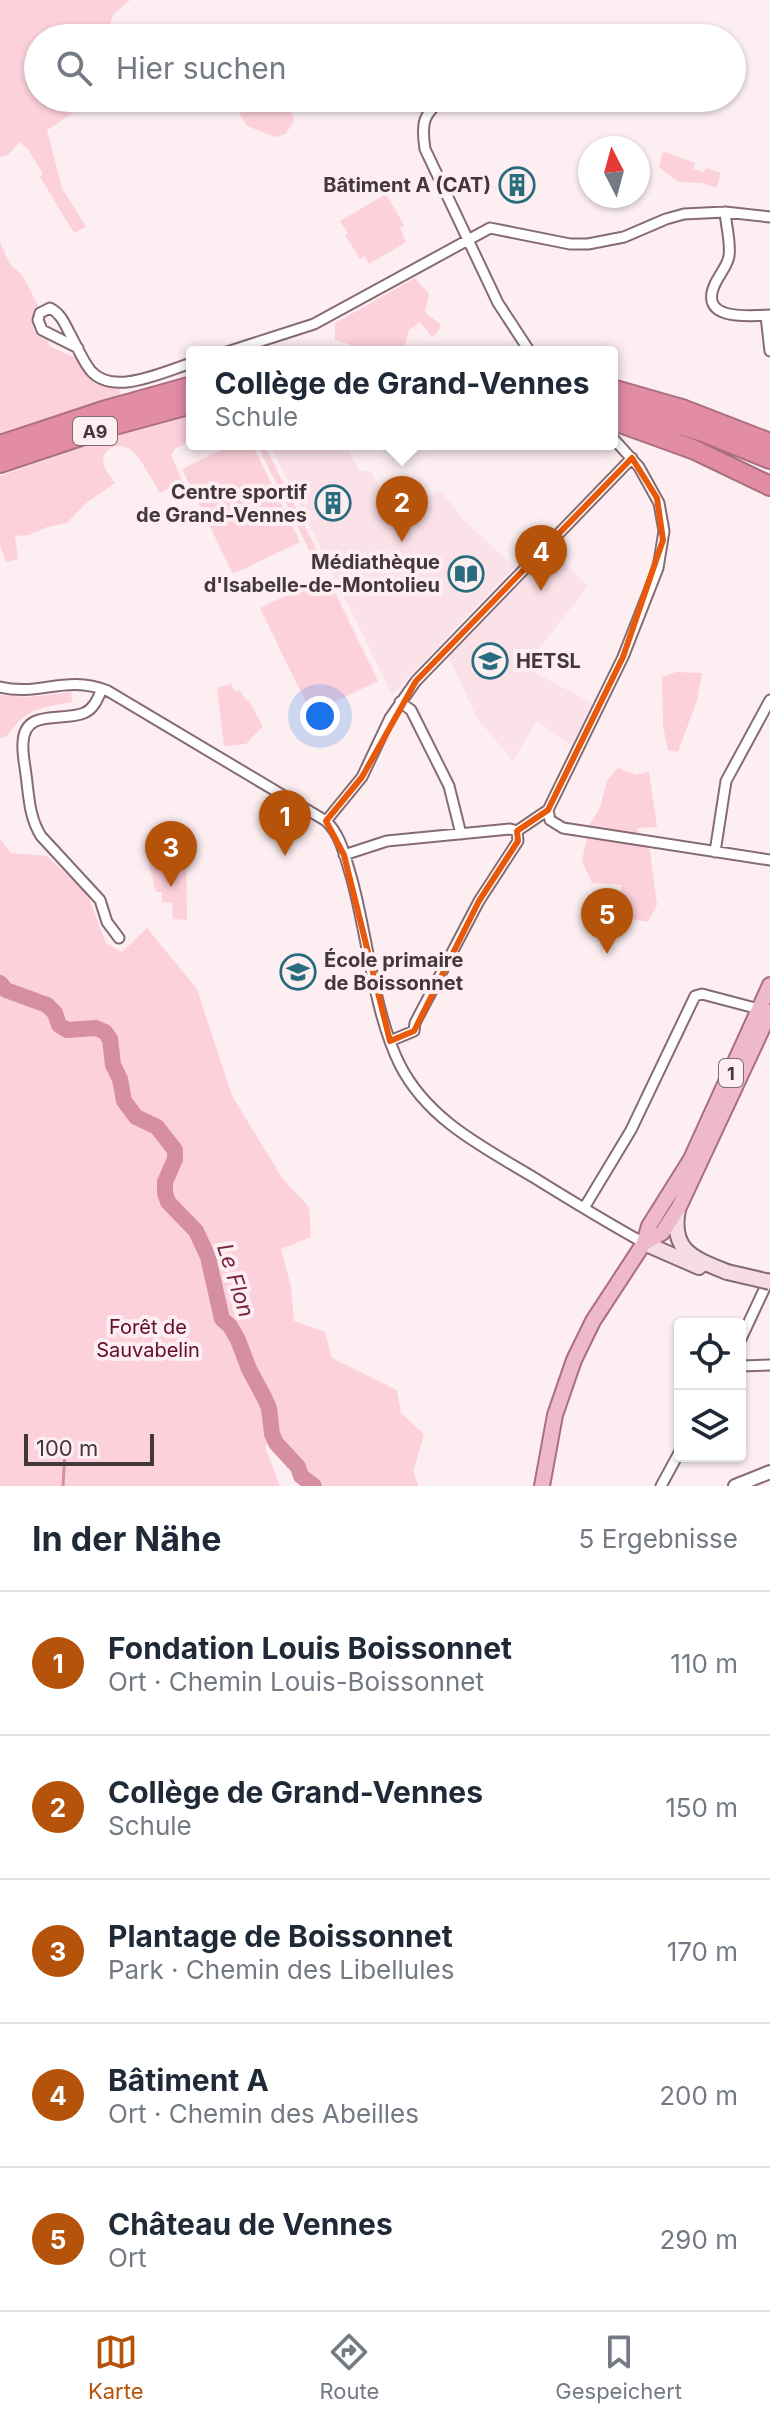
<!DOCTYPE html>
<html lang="de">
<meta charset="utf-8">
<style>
:root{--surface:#fff;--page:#f6f6f7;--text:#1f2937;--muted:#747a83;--line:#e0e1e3;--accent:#b45309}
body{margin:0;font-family:Inter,sans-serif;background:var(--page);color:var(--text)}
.controls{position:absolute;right:24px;bottom:24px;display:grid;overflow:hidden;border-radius:8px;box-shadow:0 2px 6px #0004}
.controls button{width:72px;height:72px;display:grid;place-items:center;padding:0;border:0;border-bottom:2px solid var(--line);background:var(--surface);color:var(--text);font:40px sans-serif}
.compass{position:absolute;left:578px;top:136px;width:72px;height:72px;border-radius:50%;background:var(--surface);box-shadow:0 2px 6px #0004;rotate:354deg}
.scale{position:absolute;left:24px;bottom:20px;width:130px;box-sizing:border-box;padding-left:8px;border:4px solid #44373b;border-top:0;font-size:22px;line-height:28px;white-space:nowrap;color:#44373b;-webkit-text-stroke:6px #fceef1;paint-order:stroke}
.you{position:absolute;left:320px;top:716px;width:28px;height:28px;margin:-20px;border:6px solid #fff;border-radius:50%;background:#1a73e8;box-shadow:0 0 0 12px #1a73e833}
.badge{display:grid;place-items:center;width:52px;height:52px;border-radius:50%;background:var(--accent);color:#fff;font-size:26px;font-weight:700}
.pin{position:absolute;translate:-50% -66px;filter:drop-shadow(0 2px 4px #0008)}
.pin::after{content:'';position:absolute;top:42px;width:28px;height:24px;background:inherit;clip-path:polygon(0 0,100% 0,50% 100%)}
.popup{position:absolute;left:186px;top:346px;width:432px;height:104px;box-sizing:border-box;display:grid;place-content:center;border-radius:8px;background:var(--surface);filter:drop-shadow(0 2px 6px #0005);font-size:26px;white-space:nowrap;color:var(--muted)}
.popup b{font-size:30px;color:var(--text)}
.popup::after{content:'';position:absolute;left:50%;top:100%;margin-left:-16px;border:16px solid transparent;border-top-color:var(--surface)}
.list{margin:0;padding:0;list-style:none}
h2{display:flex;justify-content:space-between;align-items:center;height:104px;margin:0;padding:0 32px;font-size:34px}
h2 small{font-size:26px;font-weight:400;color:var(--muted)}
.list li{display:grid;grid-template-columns:52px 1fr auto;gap:24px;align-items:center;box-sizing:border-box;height:144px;padding:0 32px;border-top:2px solid var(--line)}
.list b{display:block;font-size:30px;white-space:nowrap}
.list p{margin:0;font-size:26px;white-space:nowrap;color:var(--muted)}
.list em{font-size:26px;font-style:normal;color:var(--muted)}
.icon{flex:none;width:44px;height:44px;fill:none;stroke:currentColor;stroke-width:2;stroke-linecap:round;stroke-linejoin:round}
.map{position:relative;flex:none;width:770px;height:1486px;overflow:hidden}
.search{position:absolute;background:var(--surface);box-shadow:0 2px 6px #0004;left:24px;right:24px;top:24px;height:88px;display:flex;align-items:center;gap:20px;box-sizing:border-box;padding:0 28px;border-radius:44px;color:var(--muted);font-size:30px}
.sheet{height:824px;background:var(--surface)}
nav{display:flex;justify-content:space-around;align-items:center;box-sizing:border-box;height:112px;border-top:2px solid var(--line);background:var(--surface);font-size:22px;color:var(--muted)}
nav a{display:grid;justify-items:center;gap:4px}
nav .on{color:var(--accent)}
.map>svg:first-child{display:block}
</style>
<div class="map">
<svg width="770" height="1486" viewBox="0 0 770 1486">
<rect width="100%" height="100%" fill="#fceef1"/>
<path fill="#fbe2e8" d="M 270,444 L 345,444 L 359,471 L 371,471 L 390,509 L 441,491 L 464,520 L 514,567 L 392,695 Z
M 551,550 L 588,586 L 525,667 L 595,705 L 574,748 L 537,721 L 513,761 L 477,718 L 448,655 Z"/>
<path fill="#fdd1dc" d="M 0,0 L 130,0 L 113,15 L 106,38 L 38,38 L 38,98 L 74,98 L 73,113 L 47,130 L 62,188 L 86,227 L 74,233 L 40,177 L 43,174 L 27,148 L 19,142 L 8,155 L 0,157 Z
M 242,98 L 281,98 L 289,105 L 294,120 L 286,134 L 275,137 L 247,126 L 240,115 Z
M 663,151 L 695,163 L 693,169 L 704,172 L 706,168 L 721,173 L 716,188 L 702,183 L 678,182 L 659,167 Z
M 386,194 L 404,225 L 400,228 L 406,242 L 369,264 L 365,256 L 360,259 L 345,235 L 348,233 L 340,221 Z
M 0,242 L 10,264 L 22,275 L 38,305 L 31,320 L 34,331 L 48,338 L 49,346 L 76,358 L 85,373 L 95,383 L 119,388 L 121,396 L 0,436 Z
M 415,278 L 429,294 L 425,312 L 441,325 L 438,332 L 432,337 L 420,322 L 409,330 L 405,346 L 354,351 L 349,344 L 335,340 L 335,323 Z
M 192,415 L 192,441 L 176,448 L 171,455 L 183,482 L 160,493 C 151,479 143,461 132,451 C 122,442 103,446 103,461 C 104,469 111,477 115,483 L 85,504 L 67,523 L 47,527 L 29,535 L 15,536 L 18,559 L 6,562 L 0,545 L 0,476 L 129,431 Z
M 233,444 L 252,444 L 300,542 L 233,574 L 182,469 Z
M 257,444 L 264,444 L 317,551 L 311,554 Z
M 327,576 L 378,681 L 311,713 L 260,608 Z
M 676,672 L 702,673 L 697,700 L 678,752 L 668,750 L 663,726 L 662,677 Z
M 231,684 L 235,692 L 239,690 L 246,700 L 248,700 L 263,726 L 246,744 L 224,746 L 217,688 Z
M 71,692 L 72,702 C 39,708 25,709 6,737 L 0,738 L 0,695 L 29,697 Z
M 618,768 L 636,775 L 649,772 L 657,827 L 636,828 L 650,851 L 657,905 L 648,922 L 630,919 L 621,912 L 621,885 L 592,883 L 582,861 L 590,824 L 600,808 L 607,781 Z
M 0,839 L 11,853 L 47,856 L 87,893 L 106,943 L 122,952 L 147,928 L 197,989 L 232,1096 L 282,1178 L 309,1207 L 311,1237 L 281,1249 L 291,1287 L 294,1321 L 325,1332 L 332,1358 L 397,1390 L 401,1413 L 424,1434 L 413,1472 L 419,1486 L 320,1486 C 315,1481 309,1476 305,1471 C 295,1459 288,1441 269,1440 L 265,1447 L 280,1486 L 0,1486 Z
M 186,855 L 187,920 L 173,919 L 172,903 L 162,902 L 162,892 L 156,892 L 148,860 Z"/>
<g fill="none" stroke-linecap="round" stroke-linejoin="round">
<path stroke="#d68ea2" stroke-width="3" d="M 63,1486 L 65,1451"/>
<path stroke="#d68ea2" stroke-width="16" d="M 0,983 L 6,990 L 47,1005 L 55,1013 L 59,1025 L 67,1030 L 96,1028 L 105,1032 L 110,1039 L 113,1065 L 120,1079 L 124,1101 L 136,1117 L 157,1127 L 175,1150 L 175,1159 L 165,1182 L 165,1193 L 168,1202 L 196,1231 L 208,1257 L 222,1319 L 230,1326 L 238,1340 L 249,1369 L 264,1397 L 269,1408 L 272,1434 L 276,1443 L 298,1467 L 301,1476 L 314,1486"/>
<defs>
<path id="minor" d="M 444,98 C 423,114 421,123 425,149 L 498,303 L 530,352
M 725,212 C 726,225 731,243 729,256 C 728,265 719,275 715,284 C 698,321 748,316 770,315
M 766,316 L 770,351
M 78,348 L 42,330 L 38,320 L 40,313 L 50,308 C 60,313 64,322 69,332 C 76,344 82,360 91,371 C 114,397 164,371 192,363
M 227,352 L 314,324 L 490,228 L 570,244 L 588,244 L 624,237 L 666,219 L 684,214 L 725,212 L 770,217
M 0,687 C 39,697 65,674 108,691 L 326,821 C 341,835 345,857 351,876 C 368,936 373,1011 400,1065 C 428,1120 483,1147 533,1177 C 570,1200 606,1222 644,1243
M 102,689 C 98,698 94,709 84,713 C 62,722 24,708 23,743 C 22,753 25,765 26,775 C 29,796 29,817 41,836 L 100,900 L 107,922 L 119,938
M 400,702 L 411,710 L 449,786 L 461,834
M 548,810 L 550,820 L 563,828 L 770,860
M 326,821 L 362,777 L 390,718 L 416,681 L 632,458
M 517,831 L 548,810 L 623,657 L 658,568 L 664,531 L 659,503 L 639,467 L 612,437
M 715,852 L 726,781 L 770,700
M 344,855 L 387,841 L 510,829 L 517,831
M 390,1041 L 414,1031 L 415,1023 L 479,901 L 518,841 L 517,831
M 584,1208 L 631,1130 L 695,996 L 702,994 L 759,1009
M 740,1341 L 769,1279
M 740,1366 L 770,1365
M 661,1486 L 680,1451"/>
<path id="tertiary" d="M 735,1486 L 770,1472"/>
<path id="secondary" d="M 678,1209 C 670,1251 693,1258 727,1272
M 644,1243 L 699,1267"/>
<path id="primary" d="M 644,1243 L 662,1233 L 679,1207 L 770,1012
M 542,1486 L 555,1415 L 574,1360 L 593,1321 L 644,1243 L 649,1226 L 691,1159 L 770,985"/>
<path id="motorway" d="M 612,389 L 682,409 L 770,443
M 612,405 L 700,431 L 770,459
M 612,420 L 695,450 L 770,486
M 0,445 L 106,410 L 192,386
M 0,463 L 111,426 L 192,404"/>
</defs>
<use href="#minor" stroke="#876b72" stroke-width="13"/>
<use href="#tertiary" stroke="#876b72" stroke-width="16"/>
<use href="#secondary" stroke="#876b72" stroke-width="18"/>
<use href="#primary" stroke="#ab6e80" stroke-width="18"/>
<use href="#motorway" stroke="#ab6e80" stroke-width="22"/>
<use href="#minor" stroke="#fff" stroke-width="9"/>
<use href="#tertiary" stroke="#fff" stroke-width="12"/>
<use href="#secondary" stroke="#f6dce4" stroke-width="14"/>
<use href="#primary" stroke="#eebac9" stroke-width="14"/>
<use href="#motorway" stroke="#e28ca5" stroke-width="18"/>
<defs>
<path id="secondary-bridge" d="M 727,1272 L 770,1282"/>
</defs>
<use href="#secondary-bridge" stroke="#876b72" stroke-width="18" stroke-linecap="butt"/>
<use href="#secondary-bridge" stroke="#f6dce4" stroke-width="14"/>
</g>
<path fill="none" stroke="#e8590c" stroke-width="6" stroke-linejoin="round" d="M 632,458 L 657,498 L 663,540 L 623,657 L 548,810 L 517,831 L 518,841 L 479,901 L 414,1031 L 390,1041 L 344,855 L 326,821 L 362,777 L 416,681 Z"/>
<defs>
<symbol id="building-ring" viewBox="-11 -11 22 22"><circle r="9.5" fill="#fceef1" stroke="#286c7d" stroke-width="1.5"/><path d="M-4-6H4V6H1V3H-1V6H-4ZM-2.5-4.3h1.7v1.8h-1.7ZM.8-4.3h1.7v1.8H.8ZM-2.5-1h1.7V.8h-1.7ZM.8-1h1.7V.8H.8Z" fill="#286c7d"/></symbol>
<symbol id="library-ring" viewBox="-11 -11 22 22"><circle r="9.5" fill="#fceef1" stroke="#286c7d" stroke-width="1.5"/><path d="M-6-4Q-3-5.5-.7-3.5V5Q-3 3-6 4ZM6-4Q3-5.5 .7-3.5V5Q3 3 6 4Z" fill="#286c7d"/></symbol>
<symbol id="university-ring" viewBox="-11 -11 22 22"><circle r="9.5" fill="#fceef1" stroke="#286c7d" stroke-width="1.5"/><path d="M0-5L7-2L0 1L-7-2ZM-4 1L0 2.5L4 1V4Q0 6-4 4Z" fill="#286c7d"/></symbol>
<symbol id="school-ring" viewBox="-11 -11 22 22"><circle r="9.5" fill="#fceef1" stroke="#286c7d" stroke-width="1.5"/><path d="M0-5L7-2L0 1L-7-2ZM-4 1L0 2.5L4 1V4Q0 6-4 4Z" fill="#286c7d"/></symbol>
</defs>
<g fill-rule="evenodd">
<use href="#building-ring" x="497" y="165" width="40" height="40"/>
<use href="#building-ring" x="313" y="483" width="40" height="40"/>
<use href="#library-ring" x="446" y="554" width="40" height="40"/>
<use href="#university-ring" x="470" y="641" width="40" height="40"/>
<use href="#school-ring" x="278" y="952" width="40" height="40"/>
</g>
<g text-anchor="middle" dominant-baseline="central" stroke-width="8" stroke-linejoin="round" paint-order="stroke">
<g fill="#fceef1" stroke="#7b6e72" stroke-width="2">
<rect x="73" y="417" width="44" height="28" rx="6"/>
<rect x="719" y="1059" width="24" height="28" rx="6"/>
</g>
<g font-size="18" font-weight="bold" fill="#44373b">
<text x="95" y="431">A9</text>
<text x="731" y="1073">1</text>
</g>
<g font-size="20" font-weight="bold" fill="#44373b" stroke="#fceef1" text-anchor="end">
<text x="491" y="185">Bâtiment A (CAT)</text>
<text x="307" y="492">Centre sportif<tspan x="307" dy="23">de Grand-Vennes</tspan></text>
<text x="440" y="562">Médiathèque<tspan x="440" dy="23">d'Isabelle-de-Montolieu</tspan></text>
<text x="516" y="661" text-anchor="start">HETSL</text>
<text x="324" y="960" text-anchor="start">École primaire<tspan x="324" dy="23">de Boissonnet</tspan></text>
</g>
<g font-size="20" fill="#620c31" stroke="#fceef1">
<text x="148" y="1327">Forêt de<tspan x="148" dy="23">Sauvabelin</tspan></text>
</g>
<g font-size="22" font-style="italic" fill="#792444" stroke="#fceef1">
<text transform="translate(236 1280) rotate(72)">Le Flon</text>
</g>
</g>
</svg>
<div class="controls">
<button><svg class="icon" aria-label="locate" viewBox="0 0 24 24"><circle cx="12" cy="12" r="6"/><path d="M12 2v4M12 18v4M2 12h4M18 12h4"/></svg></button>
<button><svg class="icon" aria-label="layers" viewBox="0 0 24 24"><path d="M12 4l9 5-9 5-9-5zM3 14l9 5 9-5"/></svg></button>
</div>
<svg class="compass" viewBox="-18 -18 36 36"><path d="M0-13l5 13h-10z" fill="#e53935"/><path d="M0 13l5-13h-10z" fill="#747a83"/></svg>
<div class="scale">100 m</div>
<div class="you"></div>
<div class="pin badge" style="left:285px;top:856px">1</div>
<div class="pin badge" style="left:402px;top:542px">2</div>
<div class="popup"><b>Collège de Grand-Vennes</b>Schule</div>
<div class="pin badge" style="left:171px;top:887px">3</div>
<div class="pin badge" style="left:541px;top:591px">4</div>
<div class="pin badge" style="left:607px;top:954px">5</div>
<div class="search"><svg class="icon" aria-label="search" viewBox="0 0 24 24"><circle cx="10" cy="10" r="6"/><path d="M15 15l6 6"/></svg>Hier suchen</div>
</div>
<section class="sheet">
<h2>In der Nähe<small>5 Ergebnisse</small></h2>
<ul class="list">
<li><span class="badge">1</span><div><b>Fondation Louis Boissonnet</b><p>Ort · Chemin Louis-Boissonnet</p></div><em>110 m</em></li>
<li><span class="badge">2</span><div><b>Collège de Grand-Vennes</b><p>Schule</p></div><em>150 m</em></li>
<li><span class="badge">3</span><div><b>Plantage de Boissonnet</b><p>Park · Chemin des Libellules</p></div><em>170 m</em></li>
<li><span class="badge">4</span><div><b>Bâtiment A</b><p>Ort · Chemin des Abeilles</p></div><em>200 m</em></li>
<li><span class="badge">5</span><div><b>Château de Vennes</b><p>Ort</p></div><em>290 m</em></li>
</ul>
</section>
<nav>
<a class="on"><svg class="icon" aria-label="map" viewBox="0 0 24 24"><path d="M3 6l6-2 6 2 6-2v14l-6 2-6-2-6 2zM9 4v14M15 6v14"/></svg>Karte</a>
<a><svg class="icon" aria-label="directions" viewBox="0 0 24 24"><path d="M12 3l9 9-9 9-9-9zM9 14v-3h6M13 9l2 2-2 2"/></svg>Route</a>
<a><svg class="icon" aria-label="saved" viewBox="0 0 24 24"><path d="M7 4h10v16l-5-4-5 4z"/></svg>Gespeichert</a>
</nav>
